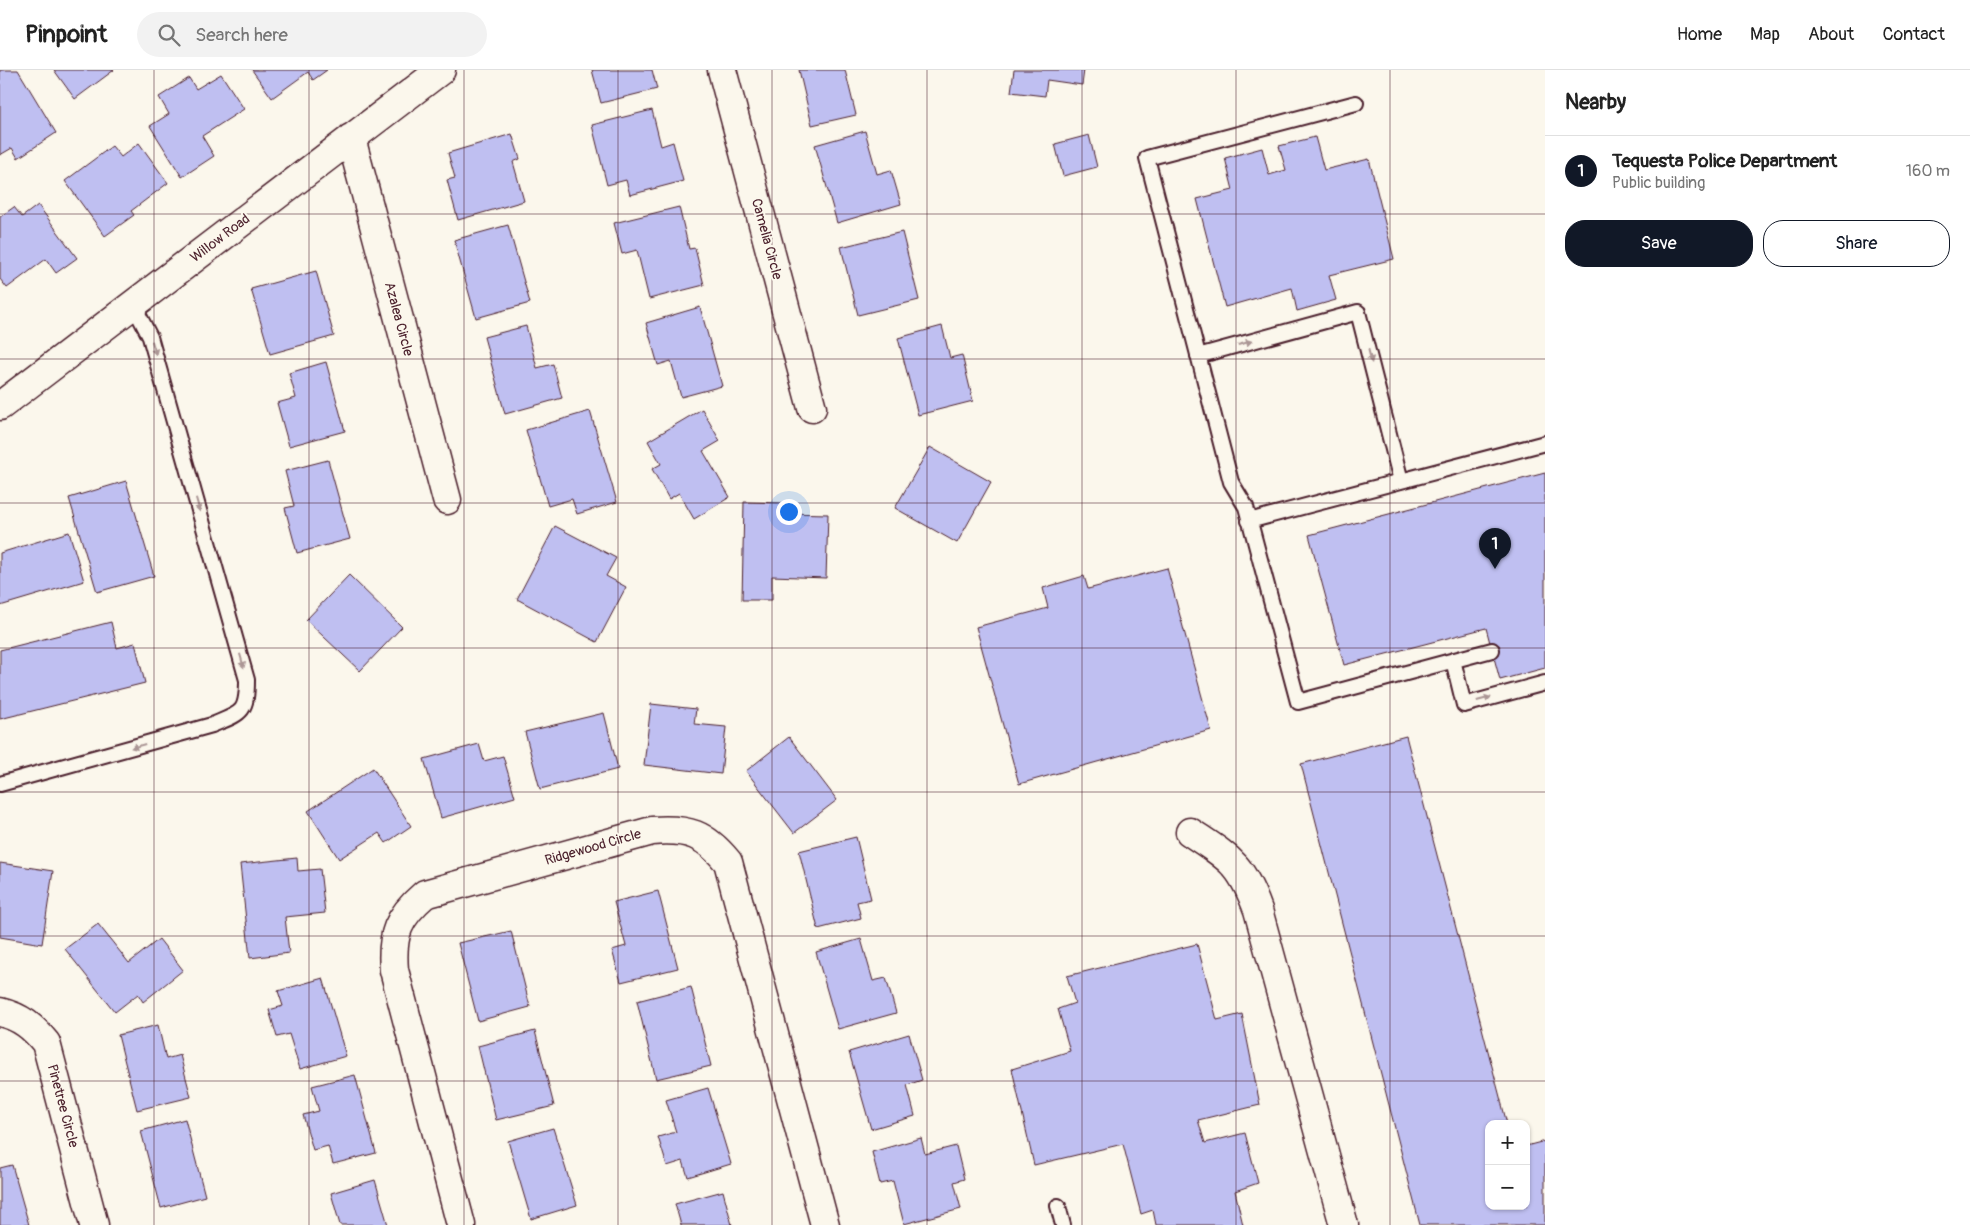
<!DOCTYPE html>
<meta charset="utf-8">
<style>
:root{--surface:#fff;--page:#f2f2f2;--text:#222;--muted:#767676;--line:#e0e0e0;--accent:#111827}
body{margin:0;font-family:Pangolin,sans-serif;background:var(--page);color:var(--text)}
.controls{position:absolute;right:15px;bottom:15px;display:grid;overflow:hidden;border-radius:10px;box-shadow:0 1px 4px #0004}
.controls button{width:45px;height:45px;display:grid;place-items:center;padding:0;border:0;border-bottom:1px solid var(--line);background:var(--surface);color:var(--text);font:25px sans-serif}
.you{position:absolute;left:788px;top:441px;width:18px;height:18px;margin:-12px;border:4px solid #fff;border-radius:50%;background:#1a73e8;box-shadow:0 0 0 8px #1a73e833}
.badge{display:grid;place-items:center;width:32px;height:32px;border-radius:50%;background:var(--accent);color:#fff;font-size:16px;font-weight:700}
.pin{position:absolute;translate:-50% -41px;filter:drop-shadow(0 1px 2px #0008)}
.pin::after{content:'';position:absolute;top:26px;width:18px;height:15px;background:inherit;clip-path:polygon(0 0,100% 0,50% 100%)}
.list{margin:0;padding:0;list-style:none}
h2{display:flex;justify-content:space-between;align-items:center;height:65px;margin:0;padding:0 20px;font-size:21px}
h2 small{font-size:16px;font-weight:400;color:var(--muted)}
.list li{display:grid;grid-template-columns:32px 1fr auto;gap:15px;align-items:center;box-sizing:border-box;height:70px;padding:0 20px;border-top:1px solid var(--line)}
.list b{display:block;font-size:19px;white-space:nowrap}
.list p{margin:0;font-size:16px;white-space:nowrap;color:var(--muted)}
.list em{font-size:16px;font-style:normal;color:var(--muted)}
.actions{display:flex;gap:10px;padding:15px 20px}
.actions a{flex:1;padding:11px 0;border:1px solid var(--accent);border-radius:20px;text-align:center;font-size:18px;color:var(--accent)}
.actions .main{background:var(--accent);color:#fff}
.icon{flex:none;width:28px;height:28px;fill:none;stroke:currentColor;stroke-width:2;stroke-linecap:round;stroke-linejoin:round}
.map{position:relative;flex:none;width:1545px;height:1155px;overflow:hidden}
header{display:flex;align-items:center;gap:30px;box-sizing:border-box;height:70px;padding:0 25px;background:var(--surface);border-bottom:1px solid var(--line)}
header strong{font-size:24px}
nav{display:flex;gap:28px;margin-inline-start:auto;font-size:18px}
.search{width:350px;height:45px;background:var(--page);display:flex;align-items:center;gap:12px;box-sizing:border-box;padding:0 18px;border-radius:28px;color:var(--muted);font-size:19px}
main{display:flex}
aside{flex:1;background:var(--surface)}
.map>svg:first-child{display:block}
</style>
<header>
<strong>Pinpoint</strong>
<div class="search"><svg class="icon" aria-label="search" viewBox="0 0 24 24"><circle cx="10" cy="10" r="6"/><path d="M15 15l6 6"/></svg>Search here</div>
<nav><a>Home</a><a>Map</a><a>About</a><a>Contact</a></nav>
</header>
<main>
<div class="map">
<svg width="1545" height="1155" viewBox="0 0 1545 1155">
<rect width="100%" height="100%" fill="#fbf7ec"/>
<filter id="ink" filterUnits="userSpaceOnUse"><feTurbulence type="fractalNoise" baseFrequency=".02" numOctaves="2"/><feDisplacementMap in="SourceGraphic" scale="10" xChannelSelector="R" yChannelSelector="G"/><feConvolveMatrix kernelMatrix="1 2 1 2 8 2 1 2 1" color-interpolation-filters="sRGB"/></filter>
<g filter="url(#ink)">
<path fill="#bfbff1" stroke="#4a1f2b" d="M 0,0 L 18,0 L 56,63 L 18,88 L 12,78 L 0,85 Z
M 54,0 L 114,0 L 75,29 Z
M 252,0 L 327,0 L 313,10 L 308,2 L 272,28 Z
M 592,0 L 652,0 L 657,19 L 601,33 Z
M 799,0 L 845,0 L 856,45 L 812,55 Z
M 1014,0 L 1084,0 L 1082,15 L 1047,10 L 1045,26 L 1011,22 Z
M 221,4 L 244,39 L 202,66 L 214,86 L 182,107 L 150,56 L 169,44 L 159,27 L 189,8 L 196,19 Z
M 652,40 L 661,76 L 673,72 L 683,111 L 630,125 L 626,110 L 607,115 L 592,55 Z
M 865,61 L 877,104 L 891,100 L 901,134 L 837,153 L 815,75 Z
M 512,64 L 520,89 L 513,92 L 524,131 L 458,150 L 447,110 L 455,108 L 448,83 Z
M 1089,65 L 1097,97 L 1063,106 L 1055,74 Z
M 1315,67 L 1324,100 L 1369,89 L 1394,189 L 1329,205 L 1336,230 L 1297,241 L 1292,218 L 1225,237 L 1197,129 L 1233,120 L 1225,88 L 1262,78 L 1269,105 L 1286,100 L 1279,76 Z
M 139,73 L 168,113 L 131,141 L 134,145 L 105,166 L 65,111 L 112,76 L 121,87 Z
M 38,135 L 77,188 L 56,203 L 46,189 L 7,218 L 0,209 L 0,147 L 14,137 L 22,147 Z
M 679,137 L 689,179 L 695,178 L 704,215 L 649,229 L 637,180 L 622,184 L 614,153 Z
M 508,155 L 530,233 L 476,248 L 454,170 Z
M 902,162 L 919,230 L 858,245 L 841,177 Z
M 316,201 L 334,266 L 270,284 L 251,219 Z
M 700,237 L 722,316 L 681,327 L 671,291 L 658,295 L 646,253 Z
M 526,256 L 537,298 L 553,294 L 562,328 L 505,344 L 484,267 Z
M 942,256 L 950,288 L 962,285 L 973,331 L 918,345 L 898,268 Z
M 326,292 L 345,361 L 289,376 L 277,333 L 296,328 L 289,303 Z
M 702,339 L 720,371 L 703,381 L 730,427 L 694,449 L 679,423 L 669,429 L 652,399 L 661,394 L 648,371 Z
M 590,341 L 617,432 L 577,444 L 572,429 L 548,436 L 526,360 Z
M 930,377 L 991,412 L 957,473 L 895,438 Z
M 328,390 L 350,469 L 297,483 L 285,438 L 294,436 L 285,401 Z
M 1545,403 L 1545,598 L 1500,610 L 1486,558 L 1344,595 L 1309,465 Z
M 126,411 L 154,506 L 97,522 L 69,428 Z
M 744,432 L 785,433 L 785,443 L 828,444 L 826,508 L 772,506 L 772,530 L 742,530 Z
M 555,456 L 616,488 L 606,506 L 626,517 L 597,572 L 517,529 Z
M 69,462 L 84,511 L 0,536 L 0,483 Z
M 1167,498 L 1211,660 L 1019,714 L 976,557 L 1048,538 L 1043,518 L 1084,506 L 1088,519 Z
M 349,505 L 402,557 L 360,601 L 306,550 Z
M 111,552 L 117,578 L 135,573 L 145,613 L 0,649 L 0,580 Z
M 651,634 L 696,639 L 694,654 L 726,657 L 721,704 L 644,695 Z
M 604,643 L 618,699 L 540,719 L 525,662 Z
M 1406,666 L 1507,1054 L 1489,1054 L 1489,1136 L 1526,1136 L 1526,1076 L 1545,1071 L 1545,1155 L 1420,1155 L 1301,694 Z
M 789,667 L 837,730 L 794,763 L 746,701 Z
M 479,674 L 484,691 L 503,686 L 515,727 L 441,748 L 424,689 Z
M 373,698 L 411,756 L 386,773 L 379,763 L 339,789 L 308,741 Z
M 856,767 L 871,829 L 857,832 L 861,848 L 818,859 L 799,781 Z
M 297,788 L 298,801 L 320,799 L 325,843 L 285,847 L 289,883 L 250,888 L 240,794 Z
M 0,793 L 53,801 L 42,874 L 0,867 Z
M 658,821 L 678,898 L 621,912 L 612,880 L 626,876 L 614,832 Z
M 98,854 L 129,893 L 159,869 L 183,900 L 143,932 L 138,924 L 115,942 L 65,879 Z
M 511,861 L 530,937 L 478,951 L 458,873 Z
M 861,869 L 873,911 L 886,908 L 896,943 L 838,959 L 816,882 Z
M 1197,874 L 1217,950 L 1242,944 L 1260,1035 L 1198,1050 L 1205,1073 L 1245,1063 L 1258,1113 L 1235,1121 L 1243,1155 L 1156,1155 L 1153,1140 L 1141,1144 L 1123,1074 L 1034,1095 L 1012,999 L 1070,981 L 1058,939 L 1075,933 L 1067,906 Z
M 323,908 L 346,986 L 300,999 L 289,964 L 277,967 L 269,940 L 283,936 L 278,921 Z
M 691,917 L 711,996 L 656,1009 L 637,931 Z
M 158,955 L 166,989 L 180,985 L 191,1027 L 137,1040 L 118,965 Z
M 535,961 L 554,1036 L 496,1050 L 478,976 Z
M 909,964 L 922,1010 L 907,1015 L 915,1046 L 871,1059 L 849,982 Z
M 355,1005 L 376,1083 L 333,1094 L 328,1076 L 313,1080 L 303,1045 L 319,1041 L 312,1016 Z
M 708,1018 L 731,1094 L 688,1107 L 683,1091 L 667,1096 L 658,1067 L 676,1062 L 666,1030 Z
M 185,1049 L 205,1126 L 161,1138 L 141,1061 Z
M 553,1058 L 577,1135 L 531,1149 L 508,1071 Z
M 921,1068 L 925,1084 L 956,1076 L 964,1109 L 954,1112 L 961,1139 L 904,1154 L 893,1111 L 880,1114 L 872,1082 Z
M 12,1095 L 29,1155 L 0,1155 L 0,1098 Z
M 375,1110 L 388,1155 L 340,1155 L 331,1123 Z
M 723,1121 L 732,1155 L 681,1155 L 675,1134 Z"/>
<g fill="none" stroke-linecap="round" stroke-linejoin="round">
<defs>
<path id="lane" d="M 1356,33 L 1147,88 L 1231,412 L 1246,437 L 1298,632 L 1492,580
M 1198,286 L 1358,242 L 1401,411
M 1249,451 L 1545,373
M 1453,590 L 1464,635 L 1545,613
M 0,714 L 212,655 C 241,643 247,644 247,610 L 150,267 L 133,234
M 1058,1136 L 1063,1155"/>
<path id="street" d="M 722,0 L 812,338
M 351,68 L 447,430
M 0,336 L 441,0
M 1190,762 C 1230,789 1241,793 1258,840 L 1344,1155
M 0,942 C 21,947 33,957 46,973 L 94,1155
M 461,1155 L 394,900 C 391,864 398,847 425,824 L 652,761 C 688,758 705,764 728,792 L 825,1155"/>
</defs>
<use href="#lane" stroke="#4a1f2b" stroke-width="18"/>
<use href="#street" stroke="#4a1f2b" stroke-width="31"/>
<use href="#lane" stroke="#fbf7ec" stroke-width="14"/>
<use href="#street" stroke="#fbf7ec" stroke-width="28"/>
</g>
<defs><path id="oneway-solid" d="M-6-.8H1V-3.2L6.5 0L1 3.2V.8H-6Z" transform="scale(1.25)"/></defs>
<g fill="#ab9695">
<use href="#oneway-solid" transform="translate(1245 273) rotate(-15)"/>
<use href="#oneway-solid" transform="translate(154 278) rotate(74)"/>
<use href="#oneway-solid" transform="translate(1370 286) rotate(76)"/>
<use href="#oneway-solid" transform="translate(198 435) rotate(74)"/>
<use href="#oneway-solid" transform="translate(242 591) rotate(74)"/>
<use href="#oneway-solid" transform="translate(1484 629) rotate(-15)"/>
<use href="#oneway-solid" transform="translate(138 676) rotate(164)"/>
</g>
</g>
<path fill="none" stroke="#4a1f2b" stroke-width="1" stroke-opacity="0.55" d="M 154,0 L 154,1155M 309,0 L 309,1155M 464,0 L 464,1155M 618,0 L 618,1155M 772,0 L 772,1155M 927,0 L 927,1155M 1082,0 L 1082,1155M 1236,0 L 1236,1155M 1390,0 L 1390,1155M 0,144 L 1545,144M 0,289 L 1545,289M 0,433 L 1545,433M 0,578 L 1545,578M 0,722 L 1545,722M 0,866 L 1545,866M 0,1011 L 1545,1011"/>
<g text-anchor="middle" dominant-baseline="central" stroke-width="4" stroke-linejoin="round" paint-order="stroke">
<g font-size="14" fill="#4a1f2b" stroke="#fbf7ec">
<text transform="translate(220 168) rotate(-37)">Willow Road</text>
<text transform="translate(767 169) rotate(75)">Camelia Circle</text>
<text transform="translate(399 249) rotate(75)">Azalea Circle</text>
<text transform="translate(593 777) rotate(-16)">Ridgewood Circle</text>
<text transform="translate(63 1036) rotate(75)">Pinetree Circle</text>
</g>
</g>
</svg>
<div class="controls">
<button>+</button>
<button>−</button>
</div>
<div class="you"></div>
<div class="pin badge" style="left:1495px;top:499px">1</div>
</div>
<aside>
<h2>Nearby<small></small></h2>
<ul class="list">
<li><span class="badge">1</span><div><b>Tequesta Police Department</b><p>Public building</p></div><em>160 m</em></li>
</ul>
<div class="actions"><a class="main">Save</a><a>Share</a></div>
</aside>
</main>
